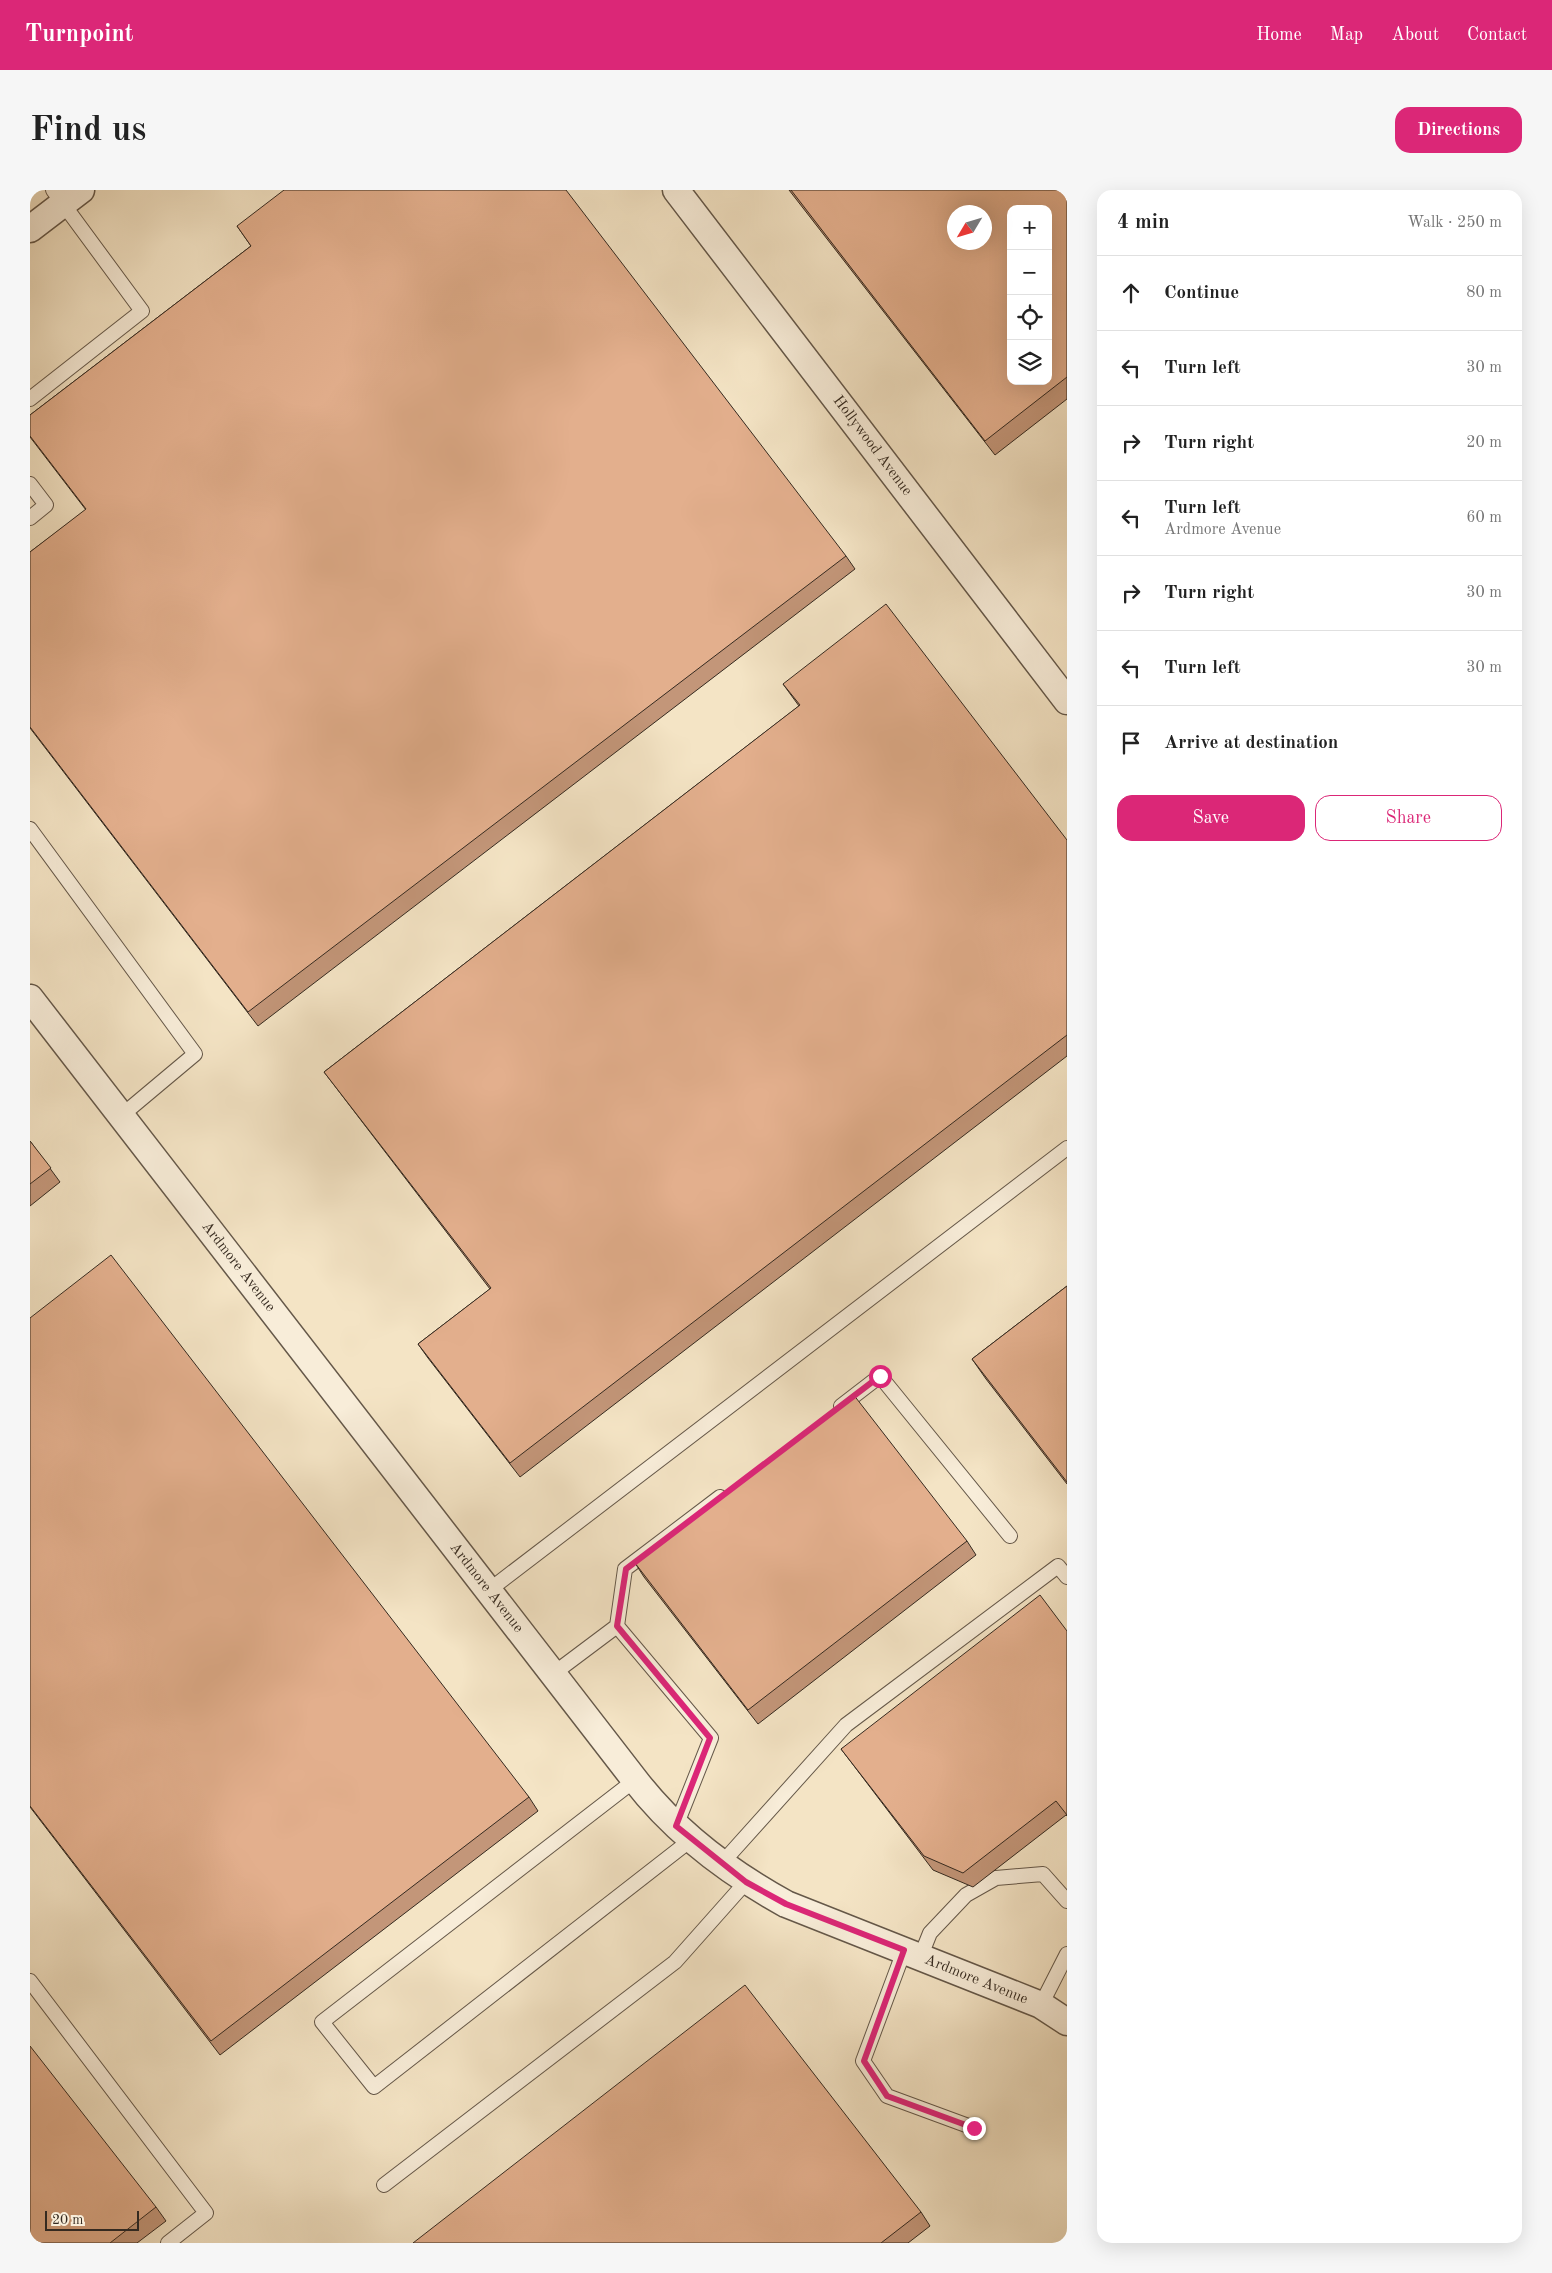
<!DOCTYPE html>
<meta charset="utf-8">
<style>
:root{--surface:#fff;--page:#f6f6f6;--text:#222;--muted:#767676;--line:#e0e0e0;--accent:#db2777}
body{margin:0;font-family:"Old Standard TT",serif;background:var(--page);color:var(--text)}
.controls{position:absolute;right:15px;top:15px;display:grid;overflow:hidden;border-radius:10px;box-shadow:0 5px 20px #0002}
.controls button{width:45px;height:45px;display:grid;place-items:center;padding:0;border:0;border-bottom:1px solid var(--line);background:var(--surface);color:var(--text);font:25px sans-serif}
.compass{position:absolute;left:917px;top:15px;width:45px;height:45px;border-radius:50%;background:var(--surface);box-shadow:0 5px 20px #0002;rotate:232deg}
.scale{position:absolute;left:15px;bottom:12px;width:94px;box-sizing:border-box;padding-left:5px;border:2px solid #352a20;border-top:0;font-size:14px;line-height:18px;white-space:nowrap;color:#352a20;-webkit-text-stroke:4px #f8edd9;paint-order:stroke}
.stop{position:absolute;width:15px;height:15px;margin:-11px;border:4px solid #db2777;border-radius:50%;background:#fff}
.stop.end{background:#db2777;border-color:#fff;box-shadow:0 1px 5px #0008}
.list{margin:0;padding:0;list-style:none}
h2{display:flex;justify-content:space-between;align-items:center;height:65px;margin:0;padding:0 20px;font-size:21px}
h2 small{font-size:16px;font-weight:400;color:var(--muted)}
.list li{display:grid;grid-template-columns:32px 1fr auto;gap:15px;align-items:center;box-sizing:border-box;height:75px;padding:0 20px;border-top:1px solid var(--line)}
.list b{display:block;font-size:19px;white-space:nowrap}
.list p{margin:0;font-size:16px;white-space:nowrap;color:var(--muted)}
.list em{font-size:16px;font-style:normal;color:var(--muted)}
.actions{display:flex;gap:10px;padding:15px 20px}
.actions a{flex:1;padding:11px 0;border:1px solid var(--accent);border-radius:15px;text-align:center;font-size:18px;color:var(--accent)}
.actions .main{background:var(--accent);color:#fff}
.icon{flex:none;width:28px;height:28px;fill:none;stroke:currentColor;stroke-width:2;stroke-linecap:round;stroke-linejoin:round}
.map{position:relative;flex:none;width:1037px;height:2053px;overflow:hidden;border-radius:15px}
header{display:flex;align-items:center;gap:30px;box-sizing:border-box;height:70px;padding:0 25px;background:var(--accent);color:#fff}
header strong{font-size:24px}
nav{display:flex;gap:28px;margin-inline-start:auto;font-size:18px}
.intro{display:flex;align-items:center;justify-content:space-between;box-sizing:border-box;height:120px;padding:0 30px}
h1{margin:0;font-size:35px}
.button{padding:12px 22px;border-radius:15px;background:var(--accent);color:#fff;font-size:18px;font-weight:700}
main{display:flex;gap:30px;padding:0 30px}
aside{flex:1;background:var(--surface);border-radius:15px;box-shadow:0 5px 20px #0002}
.map>svg:first-child{display:block}
</style>
<header>
<strong>Turnpoint</strong>
<nav><a>Home</a><a>Map</a><a>About</a><a>Contact</a></nav>
</header>
<div class="intro"><h1>Find us</h1><a class="button">Directions</a></div>
<main>
<div class="map">
<svg width="1037" height="2053" viewBox="0 0 1037 2053">
<rect width="100%" height="100%" fill="#f4e4c5"/>
<filter id="stains"><feTurbulence type="fractalNoise" baseFrequency=".004" numOctaves="4"/><feColorMatrix values="0 0 0 0 .2 0 0 0 0 .09 0 0 0 0 .02 0 0 0 .5 -.17"/></filter>
<radialGradient id="worn" r=".72"><stop offset=".6" stop-color="#630" stop-opacity="0"/><stop offset="1" stop-color="#630" stop-opacity=".3"/></radialGradient>
<g fill="none" stroke-linecap="round" stroke-linejoin="round">
<defs>
<path id="service" d="M 0,209 L 112,121 L 23,0
M 0,294 L 16,315 L 0,328
M 0,639 L 165,864 L 91,926
M 811,1216 L 850,1186 L 980,1346
M 458,1401 L 1037,958
M 587,1436 L 595,1379 L 690,1307
M 523,1484 L 587,1436 L 681,1548 L 646,1636
M 605,1590 L 292,1832 L 344,1897 L 662,1649
M 692,1673 L 816,1535 L 1028,1376 L 1037,1387
M 874,1761 L 833,1871 L 857,1906 L 944,1938
M 890,1768 L 900,1743 L 936,1705 L 966,1688 L 1013,1684 L 1037,1711
M 0,1791 L 176,2023 L 138,2053
M 1011,1815 L 1037,1764
M 354,1995 L 645,1772 L 716,1692"/>
<path id="minor" d="M 646,0 L 1037,511
M 0,39 L 51,0
M 0,808 L 605,1590 C 645,1642 698,1682 756,1714 L 1011,1815 L 1037,1832"/>
</defs>
<use href="#service" stroke="#655849" stroke-width="16"/>
<use href="#minor" stroke="#655849" stroke-width="29"/>
<use href="#service" stroke="#f8edd9" stroke-width="14"/>
<use href="#minor" stroke="#f8edd9" stroke-width="26"/>
</g>
<path fill="#c39679" stroke="#352a20" d="M 759,0 L 1037,0 L 1037,209 L 965,265 Z
M 207,36 L 816,366 L 825,379 L 228,836 L 0,538 L 0,362 L 56,320 L 0,247 L 0,225 L 221,56 Z
M 753,494 L 1037,650 L 1037,866 L 490,1287 L 398,1168 L 388,1154 L 460,1099 L 304,895 L 294,882 L 769,516 Z
M 0,951 L 30,992 L 0,1016 Z
M 1037,1096 L 1037,1294 L 956,1189 L 942,1169 Z
M 0,1128 L 499,1607 L 508,1621 L 190,1865 L 0,1617 Z
M 937,1351 L 946,1365 L 728,1534 L 614,1387 L 605,1373 Z
M 1037,1441 L 1037,1626 L 1036,1625 L 943,1697 L 903,1680 L 821,1572 L 811,1559 Z
M 126,2017 L 136,2031 L 107,2053 L 0,2053 Z
M 891,2022 L 900,2036 L 878,2053 L 383,2053 Z"/>
<path fill="#e3af8d" stroke="#352a20" fill-rule="evenodd" d="M 254,0 L 536,0 L 816,366 L 218,822 L 0,537 L 0,362 L 56,319 L 0,246 L 0,225 L 221,56 L 207,36 Z
M 761,0 L 1037,0 L 1037,187 L 955,251 ZM 981,19 L 1018,19 L 1018,191 L 981,191 ZM 924,22 L 954,22 L 954,52 L 924,52 Z
M 856,414 L 1037,650 L 1037,845 L 480,1273 L 388,1154 L 461,1098 L 294,882 L 770,515 L 753,494 Z
M 0,951 L 21,978 L 0,994 Z
M 81,1065 L 499,1607 L 181,1851 L 0,1616 L 0,1128 Z
M 1037,1096 L 1037,1292 L 942,1169 Z
M 823,1204 L 937,1351 L 718,1520 L 605,1373 Z
M 1010,1405 L 1037,1441 L 1037,1625 L 1026,1611 L 933,1683 L 894,1666 L 811,1559 Z
M 715,1795 L 891,2022 L 851,2053 L 383,2053 Z
M 0,1856 L 126,2017 L 80,2053 L 0,2053 Z"/>
<g fill="none" stroke-linecap="round" stroke-linejoin="round">
<path stroke="#db2777" stroke-width="6" d="M 850,1186 L 596,1379 L 587,1436 L 680,1548 L 646,1636 L 716,1692 L 756,1714 L 874,1760 L 834,1871 L 857,1906 L 944,1938"/>
</g>
<g text-anchor="middle" dominant-baseline="central" stroke-width="4" stroke-linejoin="round" paint-order="stroke">
<g font-size="15" fill="#352a20" stroke="#f8edd9">
<text transform="translate(842 256) rotate(53)">Hollywood Avenue</text>
<text transform="translate(208 1077) rotate(52)">Ardmore Avenue</text>
<text transform="translate(456 1398) rotate(52)">Ardmore Avenue</text>
<text transform="translate(946 1790) rotate(22)">Ardmore Avenue</text>
</g>
</g>
<rect width="100%" height="100%" filter="url(#stains)"/>
<rect width="100%" height="100%" fill="url(#worn)"/>
</svg>
<div class="controls">
<button>+</button>
<button>−</button>
<button><svg class="icon" aria-label="locate" viewBox="0 0 24 24"><circle cx="12" cy="12" r="6"/><path d="M12 2v4M12 18v4M2 12h4M18 12h4"/></svg></button>
<button><svg class="icon" aria-label="layers" viewBox="0 0 24 24"><path d="M12 4l9 5-9 5-9-5zM3 14l9 5 9-5"/></svg></button>
</div>
<svg class="compass" viewBox="-18 -18 36 36"><path d="M0-13l5 13h-10z" fill="#e53935"/><path d="M0 13l5-13h-10z" fill="#767676"/></svg>
<div class="scale">20 m</div>
<div class="stop" style="left:850px;top:1186px"></div>
<div class="stop end" style="left:944px;top:1938px"></div>
</div>
<aside>
<h2>4 min<small>Walk · 250 m</small></h2>
<ul class="list">
<li><svg class="icon" aria-label="ahead" viewBox="0 0 24 24"><path d="M12 20V5M6 11l6-6 6 6"/></svg><div><b>Continue</b></div><em>80 m</em></li>
<li><svg class="icon" aria-label="left" viewBox="0 0 24 24"><path d="M17 20v-9H6M10 6l-5 5 5 5"/></svg><div><b>Turn left</b></div><em>30 m</em></li>
<li><svg class="icon" aria-label="right" viewBox="0 0 24 24"><path d="M7 20v-9h11M14 6l5 5-5 5"/></svg><div><b>Turn right</b></div><em>20 m</em></li>
<li><svg class="icon" aria-label="left" viewBox="0 0 24 24"><path d="M17 20v-9H6M10 6l-5 5 5 5"/></svg><div><b>Turn left</b><p>Ardmore Avenue</p></div><em>60 m</em></li>
<li><svg class="icon" aria-label="right" viewBox="0 0 24 24"><path d="M7 20v-9h11M14 6l5 5-5 5"/></svg><div><b>Turn right</b></div><em>30 m</em></li>
<li><svg class="icon" aria-label="left" viewBox="0 0 24 24"><path d="M17 20v-9H6M10 6l-5 5 5 5"/></svg><div><b>Turn left</b></div><em>30 m</em></li>
<li><svg class="icon" aria-label="arrive" viewBox="0 0 24 24"><path d="M6 21V4h12l-3 4 3 4H6"/></svg><div><b>Arrive at destination</b></div></li>
</ul>
<div class="actions"><a class="main">Save</a><a>Share</a></div>
</aside>
</main>
